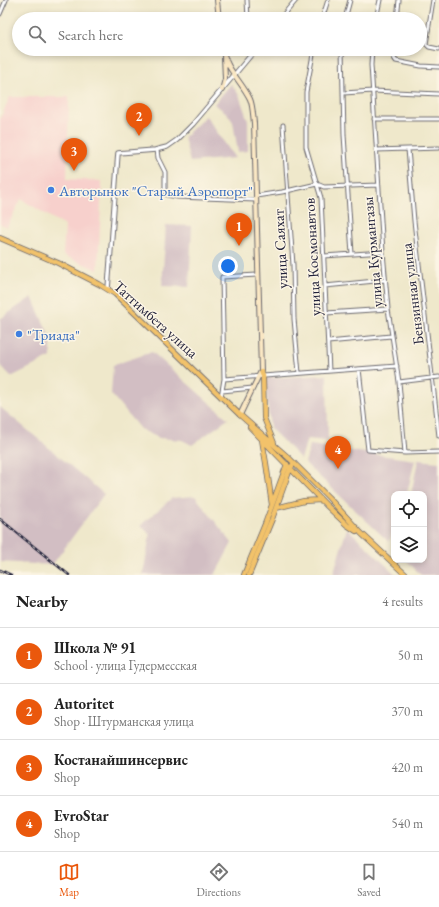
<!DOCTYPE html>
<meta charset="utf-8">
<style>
:root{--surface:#fff;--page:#f2f2f2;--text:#222;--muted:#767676;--line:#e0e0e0;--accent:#ea580c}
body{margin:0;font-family:"EB Garamond",serif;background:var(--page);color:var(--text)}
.controls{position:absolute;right:12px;bottom:12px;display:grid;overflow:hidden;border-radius:8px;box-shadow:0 2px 6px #0003}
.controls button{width:36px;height:36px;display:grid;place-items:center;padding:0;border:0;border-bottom:1px solid var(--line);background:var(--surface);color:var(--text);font:20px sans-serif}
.you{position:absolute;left:228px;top:266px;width:14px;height:14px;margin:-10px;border:3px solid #fff;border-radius:50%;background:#1a73e8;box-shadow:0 0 0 6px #1a73e833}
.badge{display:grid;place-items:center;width:26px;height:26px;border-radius:50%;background:var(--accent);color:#fff;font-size:13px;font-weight:700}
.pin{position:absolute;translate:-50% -33px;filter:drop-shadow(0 1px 2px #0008)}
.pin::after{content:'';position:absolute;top:21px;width:14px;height:12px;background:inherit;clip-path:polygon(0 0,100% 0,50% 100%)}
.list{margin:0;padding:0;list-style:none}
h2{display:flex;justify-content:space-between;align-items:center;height:52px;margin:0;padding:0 16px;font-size:17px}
h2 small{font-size:13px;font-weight:400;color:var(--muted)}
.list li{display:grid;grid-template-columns:26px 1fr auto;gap:12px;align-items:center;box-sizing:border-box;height:56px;padding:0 16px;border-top:1px solid var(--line)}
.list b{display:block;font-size:15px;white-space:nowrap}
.list p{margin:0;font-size:13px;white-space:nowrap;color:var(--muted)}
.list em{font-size:13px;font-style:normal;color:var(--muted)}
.icon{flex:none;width:22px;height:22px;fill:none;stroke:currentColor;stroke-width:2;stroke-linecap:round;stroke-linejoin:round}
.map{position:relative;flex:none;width:439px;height:575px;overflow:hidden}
.search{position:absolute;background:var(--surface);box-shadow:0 2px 6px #0003;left:12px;right:12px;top:12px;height:44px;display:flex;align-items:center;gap:10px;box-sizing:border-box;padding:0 14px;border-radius:22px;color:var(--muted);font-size:15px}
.sheet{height:276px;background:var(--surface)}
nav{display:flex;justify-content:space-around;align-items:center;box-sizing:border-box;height:56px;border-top:1px solid var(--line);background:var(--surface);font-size:11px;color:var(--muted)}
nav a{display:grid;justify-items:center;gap:2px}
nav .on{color:var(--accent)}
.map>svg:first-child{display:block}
</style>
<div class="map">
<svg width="439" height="575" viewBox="0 0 439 575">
<rect width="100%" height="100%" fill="#fcf5e5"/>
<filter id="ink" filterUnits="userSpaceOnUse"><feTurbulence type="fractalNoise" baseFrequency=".025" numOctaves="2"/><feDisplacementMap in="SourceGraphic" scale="8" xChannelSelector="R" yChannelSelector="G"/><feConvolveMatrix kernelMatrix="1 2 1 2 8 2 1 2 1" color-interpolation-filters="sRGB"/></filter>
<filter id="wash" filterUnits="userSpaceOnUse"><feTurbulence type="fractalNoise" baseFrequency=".012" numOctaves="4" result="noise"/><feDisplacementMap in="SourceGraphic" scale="16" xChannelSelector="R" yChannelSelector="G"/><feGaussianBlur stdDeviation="0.9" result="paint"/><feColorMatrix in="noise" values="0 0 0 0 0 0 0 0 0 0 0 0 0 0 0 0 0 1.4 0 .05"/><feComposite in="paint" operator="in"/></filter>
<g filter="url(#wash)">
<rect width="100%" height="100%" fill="#efe8cb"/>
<path fill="#f7d0cc" d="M 10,97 L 69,97 L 67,179 L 102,181 L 98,270 L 63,255 L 65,226 L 21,199 L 7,227 L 0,224 L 0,119 Z"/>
<path fill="#d2bec3" d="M 231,84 L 239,95 L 248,121 L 248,151 L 238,152 L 233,122 L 227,113 L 214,104 Z
M 206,116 L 235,158 L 190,162 L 184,137 Z
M 166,225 L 192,226 L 189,287 L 162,286 Z
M 32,297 L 51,339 L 51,357 L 13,376 L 11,376 L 0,365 L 0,319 Z
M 152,352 L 228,419 L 192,445 L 182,440 L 159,438 L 140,429 L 111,394 L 113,365 Z
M 327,375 L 328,441 L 307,439 L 301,459 L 270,428 L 265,378 Z
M 0,407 L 104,494 L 52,565 L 0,562 Z
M 310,445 L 415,460 L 407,494 L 394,494 L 394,529 L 389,542 L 305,463 Z
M 418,460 L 439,462 L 439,575 L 421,575 L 406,560 L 424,560 L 424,494 L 411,494 Z
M 195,496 L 232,543 L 215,575 L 143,575 L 150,535 L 141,525 L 172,498 Z
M 347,528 L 396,575 L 333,575 Z"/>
</g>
<g filter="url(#ink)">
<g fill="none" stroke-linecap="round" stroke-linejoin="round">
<defs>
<path id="minor" d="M 247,0 L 248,19
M 433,0 L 426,44 L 429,47 L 439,49
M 0,14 L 6,0
M 322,19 L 328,0
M 345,19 L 350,0
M 376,19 L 380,0
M 397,19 L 399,0
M 314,49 L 306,92 L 306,147 L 321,198 L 329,371
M 342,49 L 344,135 L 352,254
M 372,49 L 371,65 L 383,252 L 388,309 L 399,382 L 405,453
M 394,49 L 394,58 L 396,61 L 421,66 L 439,67
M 344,93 L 373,91 L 439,94
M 374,119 L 439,119
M 283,125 L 293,265 L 294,319 L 299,373
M 408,149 L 414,221 L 439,436
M 157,150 L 158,158 L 165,172 L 165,191 L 167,195 L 178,197 L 256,200
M 376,150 L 439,148
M 256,196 L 282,192 L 317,184 L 324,187 L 378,185
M 324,256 L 383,252
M 325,286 L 385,280
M 326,313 L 388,309
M 328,342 L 391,336
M 359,369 L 368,450 L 405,453 L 439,452
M 224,379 L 397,366
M 399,382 L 439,377
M 222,391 L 253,388
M 221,397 L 224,379 L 222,277 L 257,275"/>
<path id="tertiary" d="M 280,19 L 296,0
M 108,289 L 118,153 L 155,150 L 167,147 L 177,140 L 193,124 L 256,49"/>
<path id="secondary" d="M 217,0 L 219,19
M 223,49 C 225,68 242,82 250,99 C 253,106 253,116 254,123 L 261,371 L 240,415
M 222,90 L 225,79 L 224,56"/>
<path id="primary" d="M 0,238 L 58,263 L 99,284 L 115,294 L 142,320 L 240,415 L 290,459 L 328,497 L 361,533 L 406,575
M 261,371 L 263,376 L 264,418 L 274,443
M 250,427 L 326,505 L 347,525 L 356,531
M 262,440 L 266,463 L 272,505
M 276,508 L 304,501 L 321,500
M 244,575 L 265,524 L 287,464
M 249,575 L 272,519 L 290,469 L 294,463"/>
</defs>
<use href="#minor" stroke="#6a676d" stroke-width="5"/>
<use href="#tertiary" stroke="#6a676d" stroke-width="5.5"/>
<use href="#secondary" stroke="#6a676d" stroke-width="6"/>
<use href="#primary" stroke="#6a676d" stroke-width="6"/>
<use href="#minor" stroke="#fff" stroke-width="3"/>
<use href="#tertiary" stroke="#fff" stroke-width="3.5"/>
<use href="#secondary" stroke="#fae7c3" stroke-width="4"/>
<use href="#primary" stroke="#f2c26a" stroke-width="4.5"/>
<defs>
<path id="rail" d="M 0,519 L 69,575
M 0,570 L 11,575"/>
</defs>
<use href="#rail" stroke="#22223b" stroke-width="2.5"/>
<use href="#rail" stroke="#fcf5e5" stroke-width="1" stroke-dasharray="3" stroke-linecap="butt"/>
</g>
</g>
<g fill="#3f7fe0" stroke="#fcf5e5" stroke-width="1.5">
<circle cx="51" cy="190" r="4"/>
<circle cx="19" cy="334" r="4"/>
</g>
<g text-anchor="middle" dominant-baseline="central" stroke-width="3" stroke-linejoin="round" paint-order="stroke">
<g font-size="15" fill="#366cbe" stroke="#fcf5e5" text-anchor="start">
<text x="59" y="190">Авторынок "Старый Аэропорт"</text>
<text x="27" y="334">"Триада"</text>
</g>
<g font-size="15" fill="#22223b" stroke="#fcf5e5">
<text transform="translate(280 249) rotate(-93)">улица Саяхат</text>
<text transform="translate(372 252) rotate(-95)">улица Курмангазы</text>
<text transform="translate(312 257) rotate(-93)">улица Космонавтов</text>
<text transform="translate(412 294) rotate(-97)">Бензинная улица</text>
<text transform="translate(156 319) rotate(42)">Таттимбета улица</text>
</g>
</g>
</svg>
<div class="controls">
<button><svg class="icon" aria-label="locate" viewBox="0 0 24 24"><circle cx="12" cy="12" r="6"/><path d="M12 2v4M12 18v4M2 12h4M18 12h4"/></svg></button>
<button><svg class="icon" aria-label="layers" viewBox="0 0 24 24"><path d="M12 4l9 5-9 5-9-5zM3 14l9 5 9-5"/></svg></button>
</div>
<div class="you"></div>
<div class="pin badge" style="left:239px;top:246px">1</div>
<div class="pin badge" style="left:139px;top:136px">2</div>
<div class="pin badge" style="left:74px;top:171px">3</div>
<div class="pin badge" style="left:338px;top:469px">4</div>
<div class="search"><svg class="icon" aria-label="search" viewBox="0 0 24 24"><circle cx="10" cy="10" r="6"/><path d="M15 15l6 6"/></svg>Search here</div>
</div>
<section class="sheet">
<h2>Nearby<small>4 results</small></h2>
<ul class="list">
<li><span class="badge">1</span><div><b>Школа № 91</b><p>School · улица Гудермесская</p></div><em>50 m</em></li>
<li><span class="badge">2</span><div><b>Autoritet</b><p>Shop · Штурманская улица</p></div><em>370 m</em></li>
<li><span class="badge">3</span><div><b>Костанайшинсервис</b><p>Shop</p></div><em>420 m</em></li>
<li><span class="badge">4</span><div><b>EvroStar</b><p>Shop</p></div><em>540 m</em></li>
</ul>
</section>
<nav>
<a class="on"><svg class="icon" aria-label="map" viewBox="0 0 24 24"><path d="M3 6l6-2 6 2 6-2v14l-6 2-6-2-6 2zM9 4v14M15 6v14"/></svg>Map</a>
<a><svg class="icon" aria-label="directions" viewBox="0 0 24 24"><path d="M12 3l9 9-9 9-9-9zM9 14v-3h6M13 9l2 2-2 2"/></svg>Directions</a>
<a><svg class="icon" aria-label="saved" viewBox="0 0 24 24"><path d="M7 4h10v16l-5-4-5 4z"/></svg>Saved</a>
</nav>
